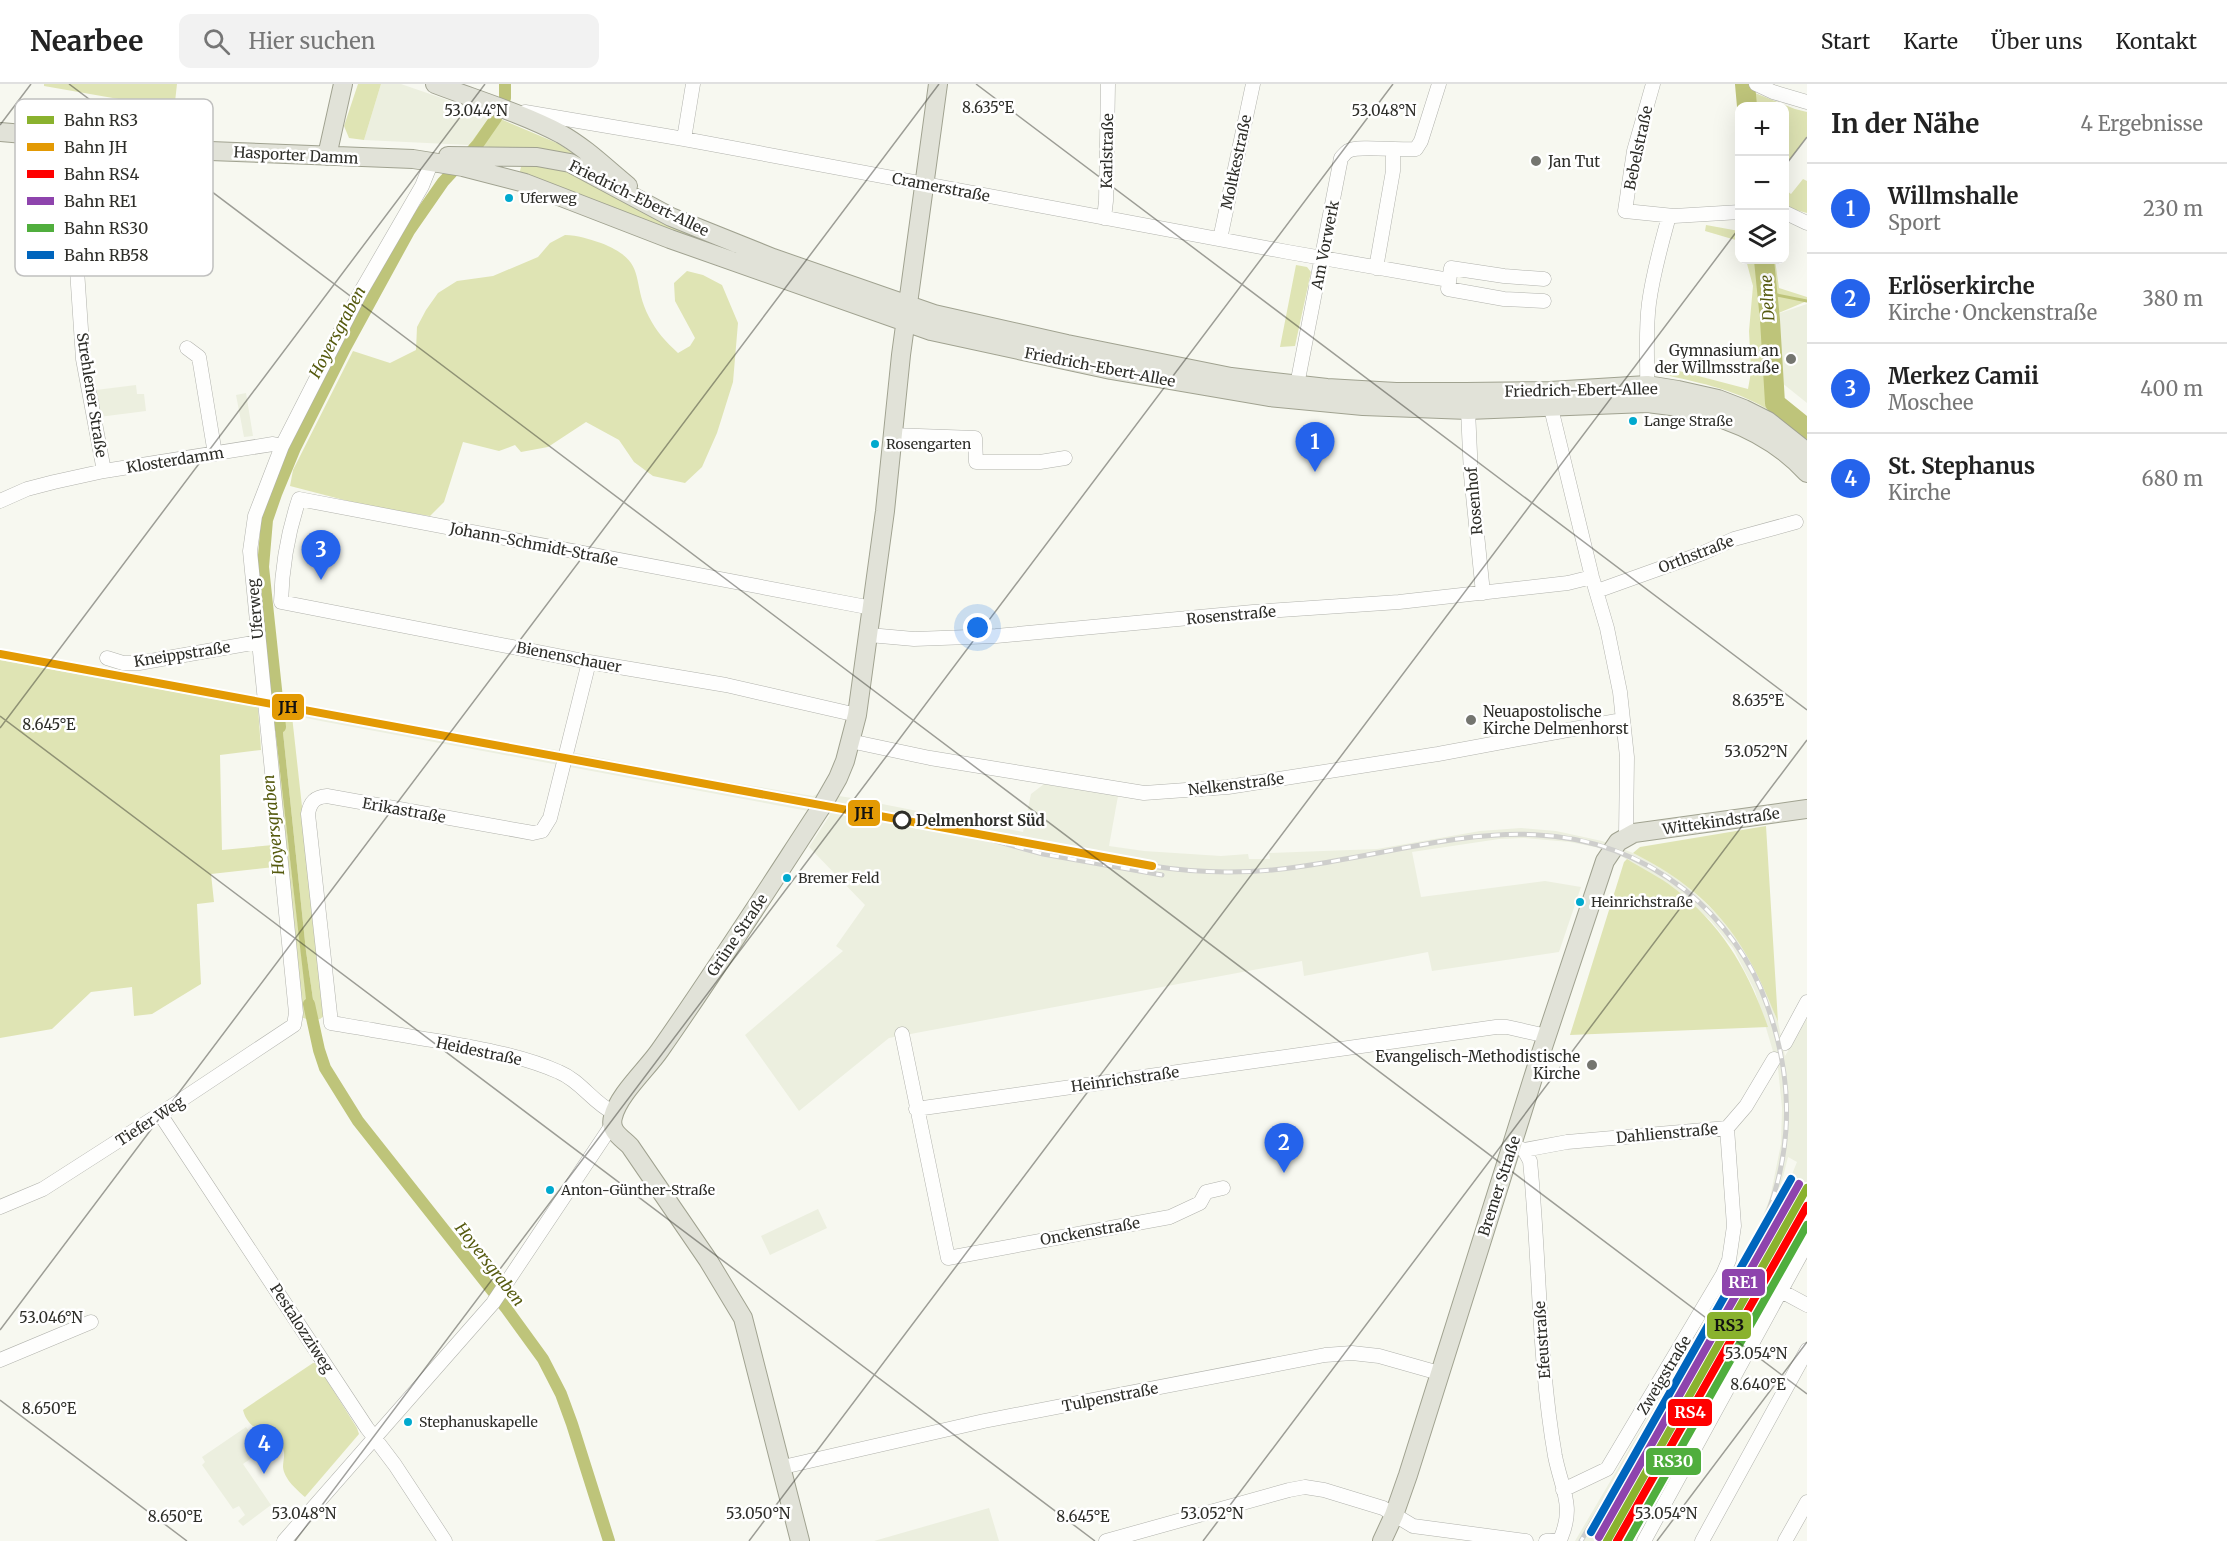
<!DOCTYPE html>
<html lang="de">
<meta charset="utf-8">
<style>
:root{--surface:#fff;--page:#f2f2f2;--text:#222;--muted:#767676;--line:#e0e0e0;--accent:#2563eb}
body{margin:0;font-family:Merriweather,serif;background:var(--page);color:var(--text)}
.controls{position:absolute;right:18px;top:18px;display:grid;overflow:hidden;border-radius:12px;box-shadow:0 6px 24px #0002}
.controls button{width:54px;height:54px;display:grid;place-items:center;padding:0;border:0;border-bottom:2px solid var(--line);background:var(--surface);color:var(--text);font:30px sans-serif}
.you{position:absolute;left:978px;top:544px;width:21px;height:21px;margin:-15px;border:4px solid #fff;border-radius:50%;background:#1a73e8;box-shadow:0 0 0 9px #1a73e833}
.badge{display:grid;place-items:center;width:39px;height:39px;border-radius:50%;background:var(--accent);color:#fff;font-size:20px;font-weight:700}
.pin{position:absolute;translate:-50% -50px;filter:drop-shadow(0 2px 3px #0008)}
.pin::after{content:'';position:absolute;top:32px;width:21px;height:18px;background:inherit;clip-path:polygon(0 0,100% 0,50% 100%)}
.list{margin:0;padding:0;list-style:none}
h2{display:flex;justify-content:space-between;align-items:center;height:78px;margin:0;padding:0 24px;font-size:26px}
h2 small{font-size:20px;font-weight:400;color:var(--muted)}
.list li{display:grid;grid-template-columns:39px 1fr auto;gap:18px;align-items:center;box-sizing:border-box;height:90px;padding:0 24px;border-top:2px solid var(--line)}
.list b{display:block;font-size:22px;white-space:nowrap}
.list p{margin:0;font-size:20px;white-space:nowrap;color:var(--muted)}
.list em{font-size:20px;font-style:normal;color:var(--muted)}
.icon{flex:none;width:33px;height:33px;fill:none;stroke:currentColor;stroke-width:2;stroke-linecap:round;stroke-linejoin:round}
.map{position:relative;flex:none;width:1807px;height:1457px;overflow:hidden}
header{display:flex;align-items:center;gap:36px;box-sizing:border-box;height:84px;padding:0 30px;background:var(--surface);border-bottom:2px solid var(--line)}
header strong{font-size:28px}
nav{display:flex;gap:33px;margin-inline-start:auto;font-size:21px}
.search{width:420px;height:54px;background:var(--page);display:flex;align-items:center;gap:15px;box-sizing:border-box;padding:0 21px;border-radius:12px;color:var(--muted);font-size:22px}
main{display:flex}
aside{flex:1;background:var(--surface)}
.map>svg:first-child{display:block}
</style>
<header>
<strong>Nearbee</strong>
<div class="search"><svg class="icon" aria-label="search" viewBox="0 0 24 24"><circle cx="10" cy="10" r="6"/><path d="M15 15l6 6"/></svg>Hier suchen</div>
<nav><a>Start</a><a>Karte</a><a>Über uns</a><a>Kontakt</a></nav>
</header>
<main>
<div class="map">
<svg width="1807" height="1457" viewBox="0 0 1807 1457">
<rect width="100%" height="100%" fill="#f7f8f0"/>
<path fill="#ecefdf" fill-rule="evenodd" d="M 381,0 L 401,0 L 491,31 L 469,61 L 364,56 Z
M 1807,220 L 1807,319 L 1777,295 L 1774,254 L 1774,231 Z
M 136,301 L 137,310 L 144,310 L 146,327 L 99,333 L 96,306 Z
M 246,309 L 253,352 L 244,353 L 236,311 Z
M 0,565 L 272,616 L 273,626 L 0,576 Z
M 282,622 L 576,669 L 687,691 L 813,712 L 819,709 L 852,714 L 1023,748 L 1031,710 L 1044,700 L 1118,712 L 1109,762 L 1144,767 L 1221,772 L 1248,770 L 1249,775 L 1270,775 L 1269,769 L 1377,765 L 1480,747 L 1521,744 L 1556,747 L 1602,757 L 1633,769 L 1657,781 L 1685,800 L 1717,830 L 1742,861 L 1764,902 L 1778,938 L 1785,972 L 1807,934 L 1807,1143 L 1630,1457 L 1575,1457 L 1754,1154 L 1770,1114 L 1781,1060 L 1782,1024 L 1778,984 L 1755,907 L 1733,864 L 1711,837 L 1674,804 L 1621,772 L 1600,764 L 1570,758 L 1524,754 L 1499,755 L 1412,768 L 1421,813 L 1545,797 L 1581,803 L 1559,868 L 1432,887 L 1428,868 L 1304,892 L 1302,877 L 889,954 L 799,1027 L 745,951 L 843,867 L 836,862 L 865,821 L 809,763 L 830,731 L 326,638 L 281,629 ZM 1788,1073 L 1797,1078 L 1774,1134 L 1757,1162 L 1773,1133 Z
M 818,1125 L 827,1144 L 770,1171 L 761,1152 Z
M 246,1343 L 262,1367 L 243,1380 L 271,1421 L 243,1442 L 238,1437 L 245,1431 L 239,1422 L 233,1425 L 202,1381 L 205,1378 L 202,1373 Z
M 989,1424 L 999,1457 L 874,1457 Z"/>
<path fill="#dfe4b4" d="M 44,0 L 177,0 L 175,18 L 154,17 L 153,21 L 44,2 Z
M 358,0 L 381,0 L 364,56 L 349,54 L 344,42 Z
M 1755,9 L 1795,25 L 1807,28 L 1807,52 L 1785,81 L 1788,84 L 1785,89 L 1784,22 L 1756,22 Z
M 491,31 L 557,59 L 611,94 L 510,65 L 469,61 Z
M 522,79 L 561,85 L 646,130 L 797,194 L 519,91 Z
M 1803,95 L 1807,97 L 1807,129 L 1785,123 L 1784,105 L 1791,110 Z
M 1706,141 L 1739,147 L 1739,157 L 1705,147 Z
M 565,151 C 578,151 588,155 601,159 C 649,178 630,196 649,233 C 656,247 666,258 678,269 L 690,262 L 695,254 L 675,217 L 674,199 L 687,187 L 703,191 L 722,201 L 738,239 L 733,298 L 717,349 L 702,383 L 685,399 L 653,392 L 634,378 L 619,356 L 586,338 L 548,363 L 521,368 L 515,361 L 499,367 L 463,358 L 444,418 L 430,432 L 371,423 L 290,402 L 293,386 L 353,267 L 390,279 L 416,266 L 417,243 L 426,226 L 438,209 L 457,197 L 493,192 L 538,173 L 550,159 Z
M 1746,176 L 1775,176 L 1779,204 L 1807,213 L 1807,217 L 1774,231 L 1774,254 L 1778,316 L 1807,341 L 1807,354 C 1759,313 1726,304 1665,291 L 1660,282 L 1748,305 L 1751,288 L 1749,247 L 1753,202 Z
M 1296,181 L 1307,183 L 1311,188 L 1295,262 L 1280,263 Z
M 0,576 L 258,623 L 261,666 L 220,671 L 222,766 L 273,761 L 274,783 L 211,790 L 214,818 L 197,820 L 201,900 L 152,930 L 134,932 L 132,903 L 91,908 L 52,945 L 0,954 Z
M 266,625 L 273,626 L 309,936 L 301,933 Z
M 281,629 L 292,632 L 325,931 L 320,935 L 316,936 L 306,867 Z
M 1766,742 L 1778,938 C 1746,856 1713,809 1633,769 L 1640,763 Z
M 1627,775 C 1643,785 1660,793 1674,804 C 1723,842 1748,886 1768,943 L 1570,951 L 1624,778 Z
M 313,1279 L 316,1279 L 357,1344 L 359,1350 L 305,1413 C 297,1406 284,1395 283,1383 C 283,1374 287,1368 280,1360 C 268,1345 249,1349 243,1326 Z"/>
<path fill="#bec47a" d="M 273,626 L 281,629 L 306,867 L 316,936 L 309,936 L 307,924 Z"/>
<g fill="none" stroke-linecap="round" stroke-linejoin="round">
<path stroke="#bec47a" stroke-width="3" d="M 1767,209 L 1807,217"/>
<path stroke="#bec47a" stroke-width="12" d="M 280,643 L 263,483 L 267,436 L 276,410 L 295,364 L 345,264 L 409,147 L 443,98 L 478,60 L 496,34 L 505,14 L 505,0
M 309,920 L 319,966 L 325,984 L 358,1037 L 506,1224 L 543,1275 L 561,1310 L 572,1340 L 609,1457"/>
<path stroke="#bec47a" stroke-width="20" d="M 1745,0 L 1747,22
M 1764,176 L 1770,236 L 1775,319 L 1807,345"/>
<defs>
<path id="minor" d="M 1653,0 L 1634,67 L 1625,127 L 1674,132 L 1740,128
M 1756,0 L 1773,8 L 1807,18
M 525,28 L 684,55 L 1288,168 L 1449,196
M 83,55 L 76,171 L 83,275 L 104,387
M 684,55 L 693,0
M 1784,128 L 1807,139
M 1104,134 L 1106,117 L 1108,0
M 1220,155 L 1253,0
M 1376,184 L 1393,87 L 1393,66
M 1544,195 L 1504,192 L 1451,184 L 1448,205 L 1504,215 L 1544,217
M 187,264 L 199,273 L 215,370
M 1297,301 L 1341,74 C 1343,72 1345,69 1348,67 C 1358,61 1400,67 1416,65 L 1421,57 L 1439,0
M 1647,308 C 1648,278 1645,249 1649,219 C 1653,189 1661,161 1669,132
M 1551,313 L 1551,324 L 1592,493 L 1607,544 L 1620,608 L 1627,673 L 1626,752
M 1468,326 L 1471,391 L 1483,509
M 891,351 L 975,354 L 976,378 L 1040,378 L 1065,374
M 0,417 L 27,405 L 54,398 L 104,387 L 273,360 L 282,362
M 1597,507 L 1703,469 L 1734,455 L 1796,438
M 869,551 L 914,555 L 996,552 L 1253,528 L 1399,518 L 1568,499 L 1592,493
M 107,574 L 123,579 L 139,579 L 258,558
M 589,578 L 550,734 L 542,747 L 533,749 L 327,712 C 315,713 310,718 308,730 L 331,939 C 368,945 406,952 444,958 C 482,965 523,972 559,988 C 581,997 593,1019 614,1029
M 857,631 L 726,601 L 589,578 L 281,518 C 282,483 288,448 299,415 L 872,524
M 850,657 L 930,674 L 1144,709 L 1228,703 L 1438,670 L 1622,636
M 902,950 L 948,1174 L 1170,1133 L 1200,1119 L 1206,1108 L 1223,1104
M 1785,959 L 1807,918
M 916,1025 L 1496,943 L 1507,943 L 1547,952
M 160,1030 L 367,1344 L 395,1381 L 445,1457
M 1512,1061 L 1524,1066 L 1530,1077 C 1540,1175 1538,1275 1555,1372 C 1562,1407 1575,1422 1560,1456 L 1546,1457
M 1524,1066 L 1567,1058 L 1727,1044 L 1746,1022 L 1774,975
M 0,1123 L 43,1105 L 160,1030 L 294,941 L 296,929 L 250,467 L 255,432 L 282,362 L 360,209 L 422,102 L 432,77
M 1781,1207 L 1807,1221
M 0,1276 L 91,1238
M 783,1383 L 984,1337 L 1325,1271 L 1352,1269 L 1379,1272 L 1439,1289
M 1563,1406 L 1607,1385 L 1723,1190 L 1729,1176 L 1734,1142 L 1727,1044
M 284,1457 L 493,1219 L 612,1041
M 1106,1457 L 1289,1406 L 1305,1403 L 1324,1406 L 1383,1424 L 1413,1442 L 1526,1457
M 1644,1457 L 1807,1159
M 1702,1457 L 1807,1266
M 1785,1457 L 1807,1418"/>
<path id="major" d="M 435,0 C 477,16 521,29 561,50 C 586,64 606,84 628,102
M 0,48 L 83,55 L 158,65 L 413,75 L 463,83 L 525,99 L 670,155 L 931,247 L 1111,286 L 1269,313 L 1363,322 L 1468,326 L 1647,319 C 1707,325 1765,343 1807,389
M 327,72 L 343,0
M 448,72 L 537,73 L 570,79 L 671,133 L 773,174 L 934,230 L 1067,260 L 1231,293 L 1327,304 L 1396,308 L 1466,308 L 1550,307 L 1647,301 L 1678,306 L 1718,315 L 1744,325 L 1768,337 L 1807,368
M 800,1457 L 743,1234 L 708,1176 L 630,1062 C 621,1053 609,1047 613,1033 C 618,1011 647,985 660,966 C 716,886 769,803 822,722 L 838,694 L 845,677 L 857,631 L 885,427 L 901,271 L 938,0
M 1382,1457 L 1394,1431 L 1408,1391 L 1539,975 L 1605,777 L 1618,758 L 1634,749 L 1807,725"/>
</defs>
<use href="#minor" stroke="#b1b2ac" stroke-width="15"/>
<use href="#major" stroke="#a0a290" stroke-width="20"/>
<use href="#minor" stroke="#fefefd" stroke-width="14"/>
<use href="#major" stroke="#e1e2d8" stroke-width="18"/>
<defs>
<path id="rail" d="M 963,748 L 1043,770 L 1162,791
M 1152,782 C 1203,790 1253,790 1304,782 C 1440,762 1563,711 1685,806 C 1721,835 1752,876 1767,921 C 1798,1007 1792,1088 1750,1169 L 1581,1457"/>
</defs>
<use href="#rail" stroke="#cececc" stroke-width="5"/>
<use href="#rail" stroke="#fff" stroke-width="3" stroke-dasharray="9" stroke-linecap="butt"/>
<defs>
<path id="rail-1" d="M 1607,1457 L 1807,1104"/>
<path id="rail-2" d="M 0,570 L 1152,782"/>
<path id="rail-3" d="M 1617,1457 L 1807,1122"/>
<path id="rail-4" d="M 1599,1453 L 1799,1100"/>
<path id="rail-5" d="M 1628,1457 L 1807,1141"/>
<path id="rail-6" d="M 1591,1448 L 1791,1095"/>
</defs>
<use href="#rail-1" stroke="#fff" stroke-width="12"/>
<use href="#rail-2" stroke="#fff" stroke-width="12"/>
<use href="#rail-3" stroke="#fff" stroke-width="12"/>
<use href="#rail-4" stroke="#fff" stroke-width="12"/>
<use href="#rail-5" stroke="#fff" stroke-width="12"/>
<use href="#rail-6" stroke="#fff" stroke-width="12"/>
<use href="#rail-1" stroke="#8ab22e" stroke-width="8"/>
<use href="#rail-2" stroke="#e39a04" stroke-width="8"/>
<use href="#rail-3" stroke="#f00" stroke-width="8"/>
<use href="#rail-4" stroke="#8e44ad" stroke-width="8"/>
<use href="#rail-5" stroke="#50ae3d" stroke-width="8"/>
<use href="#rail-6" stroke="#0065bd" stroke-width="8"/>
</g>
<path fill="none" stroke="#2e2e29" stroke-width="1.5" stroke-opacity="0.45" d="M 69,0 L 1807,1310M 976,0 L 1807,626M 0,41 L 31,0M 1784,83 L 1807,53M 0,632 L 1095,1457M 0,644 L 485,0M 0,1246 L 939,0M 0,1316 L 187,1457M 295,1457 L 1393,0M 749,1457 L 1740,143M 1203,1457 L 1807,656M 1657,1457 L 1807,1258"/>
<g fill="#74756f" stroke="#fff" stroke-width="2">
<circle cx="1536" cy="77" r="6"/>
<circle cx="1791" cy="275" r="6"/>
<circle cx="1471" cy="636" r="6"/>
<circle cx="1592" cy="981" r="6"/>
</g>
<g fill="#00a9ce" stroke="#fff" stroke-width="2">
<circle cx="509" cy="114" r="5"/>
<circle cx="1633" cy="337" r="5"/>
<circle cx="875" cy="360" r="5"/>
<circle cx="787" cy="794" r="5"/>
<circle cx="1580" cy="818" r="5"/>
<circle cx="550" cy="1106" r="5"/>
<circle cx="408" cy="1338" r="5"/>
</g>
<circle fill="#fff" stroke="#2e2e29" stroke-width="3" cx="902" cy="736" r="8"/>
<g text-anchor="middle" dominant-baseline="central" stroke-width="5" stroke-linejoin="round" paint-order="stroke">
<g font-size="14" fill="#2e2e29" stroke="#fff" text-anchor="start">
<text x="520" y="114">Uferweg</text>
<text x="1644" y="337">Lange Straße</text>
<text x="886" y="360">Rosengarten</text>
<text x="798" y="794">Bremer Feld</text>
<text x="1591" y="818">Heinrichstraße</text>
<text x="561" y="1106">Anton-Günther-Straße</text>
<text x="419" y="1338">Stephanuskapelle</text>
</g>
<g font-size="15" fill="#2e2e29" stroke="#fff">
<text transform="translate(1638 64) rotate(-78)">Bebelstraße</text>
<text transform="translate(1107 67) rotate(-89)">Karlstraße</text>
<text transform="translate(296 71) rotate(3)">Hasporter Damm</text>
<text transform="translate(1236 78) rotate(-78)">Moltkestraße</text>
<text transform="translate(941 103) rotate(11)">Cramerstraße</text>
<text transform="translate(639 114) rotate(26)">Friedrich-Ebert-Allee</text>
<text transform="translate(1325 161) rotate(-79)">Am Vorwerk</text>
<text transform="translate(1100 283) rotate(11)">Friedrich-Ebert-Allee</text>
<text transform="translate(1581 306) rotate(-1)">Friedrich-Ebert-Allee</text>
<text transform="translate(92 311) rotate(81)">Strehlener Straße</text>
<text transform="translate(175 376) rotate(-9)">Klosterdamm</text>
<text transform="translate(1474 417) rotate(-95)">Rosenhof</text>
<text transform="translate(534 460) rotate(11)">Johann-Schmidt-Straße</text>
<text transform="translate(1696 470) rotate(-21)">Orthstraße</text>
<text transform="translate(255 525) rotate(-95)">Uferweg</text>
<text transform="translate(1231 531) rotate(-5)">Rosenstraße</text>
<text transform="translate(182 570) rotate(-9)">Kneippstraße</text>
<text transform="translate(569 573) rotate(11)">Bienenschauer</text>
<text transform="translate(1236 700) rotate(-7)">Nelkenstraße</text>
<text transform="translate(404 726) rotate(10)">Erikastraße</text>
<text transform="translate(1721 737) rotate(-8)">Wittekindstraße</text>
<text transform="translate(737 851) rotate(-56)">Grüne Straße</text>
<text transform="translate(479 967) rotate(12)">Heidestraße</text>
<text transform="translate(1125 995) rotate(-8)">Heinrichstraße</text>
<text transform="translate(150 1037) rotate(-33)">Tiefer Weg</text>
<text transform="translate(1667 1049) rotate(-5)">Dahlienstraße</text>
<text transform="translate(1499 1102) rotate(-72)">Bremer Straße</text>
<text transform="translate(1090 1147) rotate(-10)">Onckenstraße</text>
<text transform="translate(302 1244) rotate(57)">Pestalozziweg</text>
<text transform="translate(1542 1256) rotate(-94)">Efeustraße</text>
<text transform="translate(1664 1291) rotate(-59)">Zweigstraße</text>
<text transform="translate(1110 1313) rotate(-11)">Tulpenstraße</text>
</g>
<g font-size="15" fill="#2e2e29" stroke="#fff" text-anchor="start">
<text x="1548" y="77">Jan Tut</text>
<text x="1779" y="266" text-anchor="end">Gymnasium an<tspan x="1779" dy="17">der Willmsstraße</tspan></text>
<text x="1483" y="627">Neuapostolische<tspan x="1483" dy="17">Kirche Delmenhorst</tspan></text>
<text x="1580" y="972" text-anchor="end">Evangelisch-Methodistische<tspan x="1580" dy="17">Kirche</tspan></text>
</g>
<g font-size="15" font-weight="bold" fill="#2e2e29" stroke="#fff" text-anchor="start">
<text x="916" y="736">Delmenhorst Süd</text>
</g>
<g font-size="16" font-style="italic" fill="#555a0e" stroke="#fff">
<text transform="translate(1767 214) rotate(-94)">Delme</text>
<text transform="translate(337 248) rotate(-62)">Hoyersgraben</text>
<text transform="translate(273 741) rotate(-96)">Hoyersgraben</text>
<text transform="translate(490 1180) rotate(52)">Hoyersgraben</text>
</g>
</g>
<rect x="15" y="15" width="198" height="177" rx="9" fill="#fff" stroke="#c0c0bf" stroke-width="1.5"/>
<rect x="27" y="32" width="27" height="8" fill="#8ab22e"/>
<rect x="27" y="59" width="27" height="8" fill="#e39a04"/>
<rect x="27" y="86" width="27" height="8" fill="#f00"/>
<rect x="27" y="113" width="27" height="8" fill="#8e44ad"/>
<rect x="27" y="140" width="27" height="8" fill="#50ae3d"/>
<rect x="27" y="167" width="27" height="8" fill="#0065bd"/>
<g font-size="16" fill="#2e2e29">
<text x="64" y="42">Bahn RS3</text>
<text x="64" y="69">Bahn JH</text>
<text x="64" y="96">Bahn RS4</text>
<text x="64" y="123">Bahn RE1</text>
<text x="64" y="150">Bahn RS30</text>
<text x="64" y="177">Bahn RB58</text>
</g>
<g font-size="15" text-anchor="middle" fill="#2e2e29" stroke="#fff" stroke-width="5" stroke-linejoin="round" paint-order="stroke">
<text x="988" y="29">8.635°E</text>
<text x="476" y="32">53.044°N</text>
<text x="1384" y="32">53.048°N</text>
<text x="1758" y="622">8.635°E</text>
<text x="49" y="646">8.645°E</text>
<text x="1756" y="673">53.052°N</text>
<text x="51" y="1239">53.046°N</text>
<text x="1756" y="1275">53.054°N</text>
<text x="1758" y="1306">8.640°E</text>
<text x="49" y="1330">8.650°E</text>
<text x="304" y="1435">53.048°N</text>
<text x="758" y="1435">53.050°N</text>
<text x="1212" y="1435">53.052°N</text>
<text x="1666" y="1435">53.054°N</text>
<text x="175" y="1438">8.650°E</text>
<text x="1083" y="1438">8.645°E</text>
</g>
<g stroke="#fff" stroke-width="2">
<rect x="271" y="609" width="34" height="28" rx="6" fill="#e39a04"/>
<rect x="847" y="715" width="34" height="28" rx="6" fill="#e39a04"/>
<rect x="1721" y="1184" width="45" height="29" rx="6" fill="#8e44ad"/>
<rect x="1706" y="1227" width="46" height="29" rx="6" fill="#8ab22e"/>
<rect x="1667" y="1314" width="46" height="29" rx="6" fill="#f00"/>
<rect x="1645" y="1363" width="57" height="29" rx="6" fill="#50ae3d"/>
</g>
<g font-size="16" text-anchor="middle" font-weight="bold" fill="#fff">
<text x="1743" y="1204">RE1</text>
<text x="1690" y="1334">RS4</text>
<text x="1673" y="1383">RS30</text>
</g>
<g font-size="16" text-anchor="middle" font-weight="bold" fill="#111">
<text x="288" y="629">JH</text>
<text x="864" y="735">JH</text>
<text x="1729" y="1247">RS3</text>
</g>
</svg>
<div class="controls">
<button>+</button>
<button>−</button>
<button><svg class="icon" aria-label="layers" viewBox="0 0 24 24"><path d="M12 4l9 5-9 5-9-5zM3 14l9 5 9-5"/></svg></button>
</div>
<div class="you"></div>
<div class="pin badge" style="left:1315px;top:388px">1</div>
<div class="pin badge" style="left:1284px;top:1089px">2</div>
<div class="pin badge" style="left:321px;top:496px">3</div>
<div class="pin badge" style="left:264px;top:1390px">4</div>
</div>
<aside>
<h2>In der Nähe<small>4 Ergebnisse</small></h2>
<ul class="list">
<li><span class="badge">1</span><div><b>Willmshalle</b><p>Sport</p></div><em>230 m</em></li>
<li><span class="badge">2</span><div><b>Erlöserkirche</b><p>Kirche · Onckenstraße</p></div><em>380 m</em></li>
<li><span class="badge">3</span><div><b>Merkez Camii</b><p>Moschee</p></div><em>400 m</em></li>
<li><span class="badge">4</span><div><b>St. Stephanus</b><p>Kirche</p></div><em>680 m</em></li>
</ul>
</aside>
</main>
